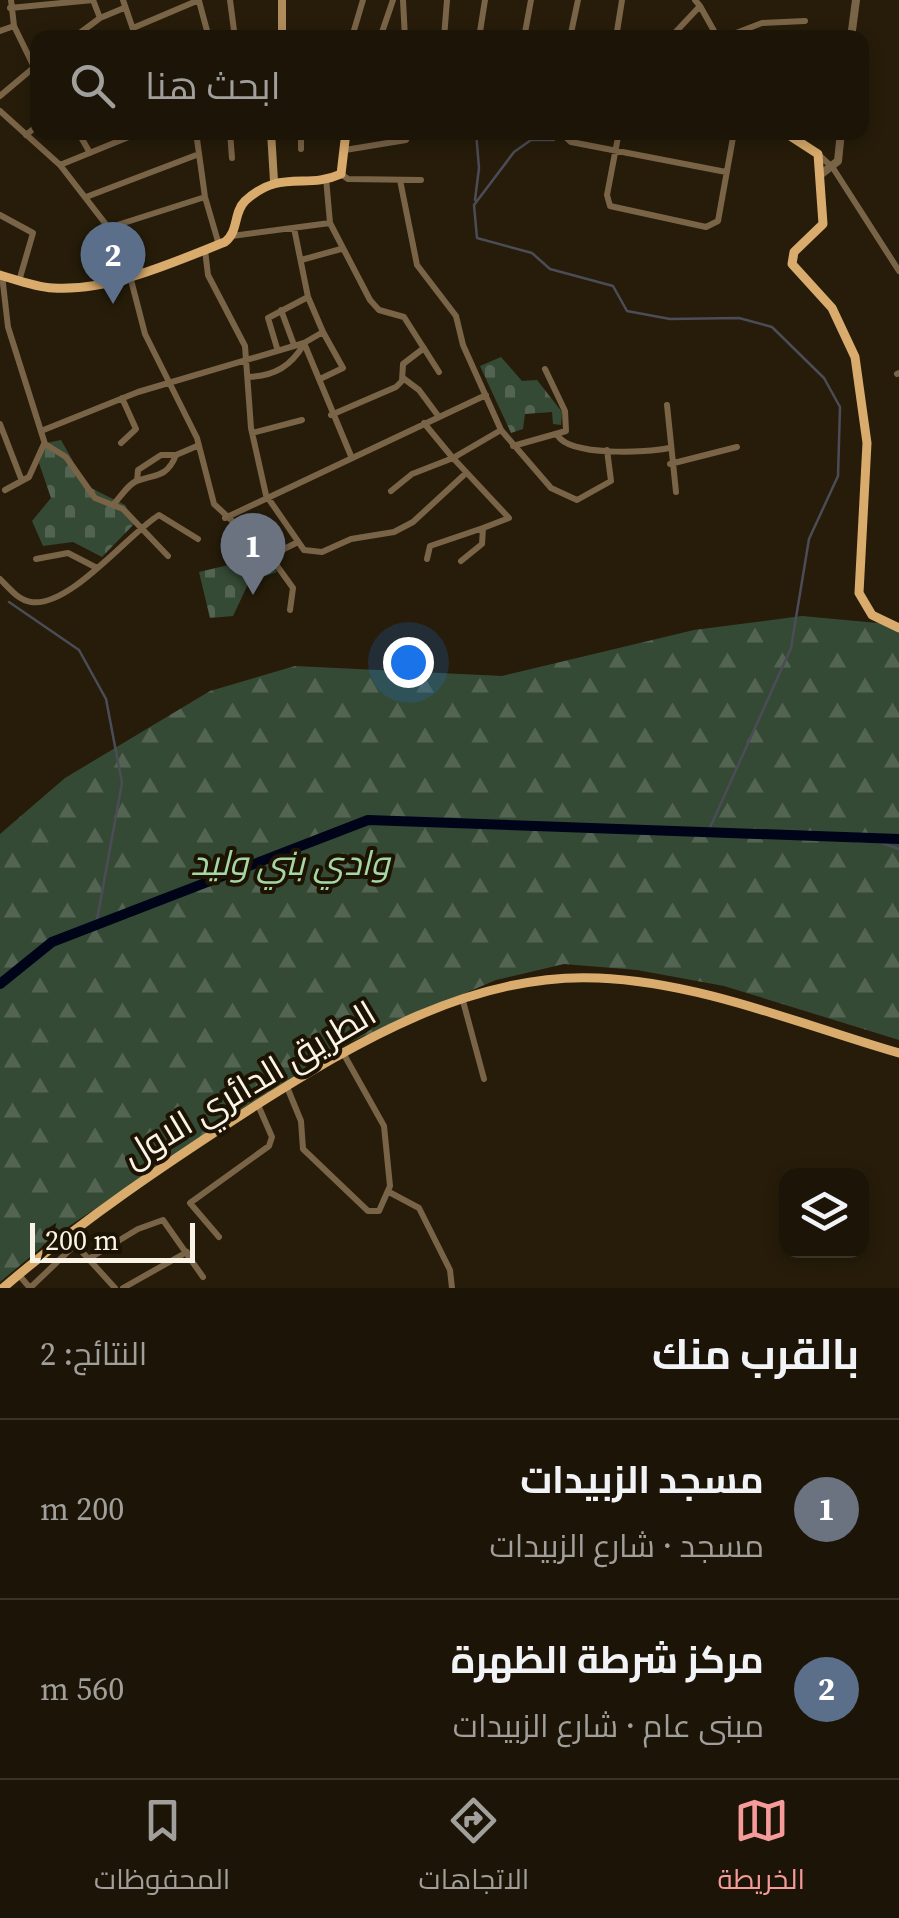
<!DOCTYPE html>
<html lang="ar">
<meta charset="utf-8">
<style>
:root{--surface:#1c1507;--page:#292215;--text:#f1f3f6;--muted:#a09f9b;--line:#3a3428;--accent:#f59b9a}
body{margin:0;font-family:"Source Serif 4",Cairo,serif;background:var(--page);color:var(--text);direction:rtl}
.controls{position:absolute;right:30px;bottom:30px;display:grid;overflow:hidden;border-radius:20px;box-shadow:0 5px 15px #0003}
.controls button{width:90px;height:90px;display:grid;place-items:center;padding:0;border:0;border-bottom:2px solid var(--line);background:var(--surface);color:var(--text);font:50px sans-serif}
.scale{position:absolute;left:30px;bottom:25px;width:165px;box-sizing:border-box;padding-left:10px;border:5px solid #faf3e7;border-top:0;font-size:28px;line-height:35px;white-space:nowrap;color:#faf3e7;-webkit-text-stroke:8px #1d1302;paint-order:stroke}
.you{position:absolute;left:408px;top:662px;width:35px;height:35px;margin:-25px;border:8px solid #fff;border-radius:50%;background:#1a73e8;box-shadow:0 0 0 15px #1a73e833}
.badge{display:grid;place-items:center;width:65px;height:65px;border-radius:50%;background:var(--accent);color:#fff;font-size:32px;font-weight:700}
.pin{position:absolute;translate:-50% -82px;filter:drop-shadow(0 2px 5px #0008)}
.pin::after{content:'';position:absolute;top:52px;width:35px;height:30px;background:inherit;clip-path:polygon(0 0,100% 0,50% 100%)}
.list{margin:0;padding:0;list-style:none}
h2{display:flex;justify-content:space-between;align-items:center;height:130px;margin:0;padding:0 40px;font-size:42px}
h2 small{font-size:32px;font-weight:400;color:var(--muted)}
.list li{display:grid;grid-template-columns:65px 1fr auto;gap:30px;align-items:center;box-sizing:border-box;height:180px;padding:0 40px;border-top:2px solid var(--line)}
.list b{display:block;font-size:38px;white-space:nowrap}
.list p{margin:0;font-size:32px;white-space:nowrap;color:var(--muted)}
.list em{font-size:32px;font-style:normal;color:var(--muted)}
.icon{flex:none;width:55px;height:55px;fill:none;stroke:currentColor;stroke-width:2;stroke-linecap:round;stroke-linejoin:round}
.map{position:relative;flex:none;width:899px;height:1288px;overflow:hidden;direction:ltr}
.search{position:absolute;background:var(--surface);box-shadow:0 5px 15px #0003;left:30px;right:30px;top:30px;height:110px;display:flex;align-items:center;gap:25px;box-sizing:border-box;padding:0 35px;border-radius:20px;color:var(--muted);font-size:38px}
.sheet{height:490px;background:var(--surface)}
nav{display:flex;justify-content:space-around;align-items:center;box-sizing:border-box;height:140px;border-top:2px solid var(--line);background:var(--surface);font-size:28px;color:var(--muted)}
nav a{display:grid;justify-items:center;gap:5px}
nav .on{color:var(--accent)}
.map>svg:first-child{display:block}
</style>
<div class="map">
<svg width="899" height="1288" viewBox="0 0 899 1288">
<defs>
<pattern id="forest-firs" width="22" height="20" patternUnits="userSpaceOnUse" patternTransform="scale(2.5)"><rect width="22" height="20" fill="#354a35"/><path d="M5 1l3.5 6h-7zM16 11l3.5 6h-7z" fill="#536552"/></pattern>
<pattern id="cemetery-stones" width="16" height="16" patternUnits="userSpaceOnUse" patternTransform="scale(2.5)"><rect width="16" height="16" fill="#354a35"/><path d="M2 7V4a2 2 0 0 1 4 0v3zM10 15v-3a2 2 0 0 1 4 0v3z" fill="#536552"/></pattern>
</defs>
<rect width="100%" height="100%" fill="#261c09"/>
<path fill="url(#forest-firs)" d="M 802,616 L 899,625 L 899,1040 L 724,986 L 637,970 L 564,964 L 496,980 L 350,1042 L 60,1232 L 0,1282 L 0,834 L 65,778 L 210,691 L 295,666 L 502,676 L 694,630 Z"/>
<path fill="url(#cemetery-stones)" d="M 501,357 L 522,381 L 537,380 L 562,412 L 561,425 L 553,424 L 552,412 L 525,414 L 523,429 L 511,433 L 480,366 Z
M 61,440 L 87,486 L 125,505 L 135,523 L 102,557 L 73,542 L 43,546 L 32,521 L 51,498 L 39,463 L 46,443 Z
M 266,556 L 277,572 L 249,582 L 233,616 L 210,618 L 199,572 Z"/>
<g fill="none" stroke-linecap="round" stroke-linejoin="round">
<path stroke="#4b4c57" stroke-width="2.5" d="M 554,140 L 531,140 L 514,152 L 474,205 L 477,238 L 532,253 L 550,269 L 613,286 L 627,311 L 670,319 L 739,318 L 772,327 L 824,378 L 840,407 L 838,476 L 809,539 L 791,648 L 708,832
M 475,200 L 479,168 L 476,132
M 9,602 L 79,650 L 106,699 L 122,783 L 96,925
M 868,838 L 899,849"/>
<path stroke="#000419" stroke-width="10" d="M 0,984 L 52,942 L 368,820 L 899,839"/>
<path stroke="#7a6447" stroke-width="6" d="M 11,0 L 14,26 L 34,67
M 123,0 L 136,38
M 230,0 L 235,38
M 403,0 L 405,38
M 199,1 L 209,38
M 700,6 L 718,38
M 10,8 L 93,0 L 100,18
M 133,28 L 199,0
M 0,31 L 14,26
M 282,33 L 352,37
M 352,37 L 363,0
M 73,38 L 100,18 L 124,8
M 380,38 L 393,0
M 444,38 L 447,0
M 479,38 L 485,0
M 524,38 L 531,0
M 570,38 L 578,0
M 616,38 L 622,0
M 670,38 L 700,6 L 695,0
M 723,38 L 762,23 L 805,21
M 0,96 L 38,64
M 0,111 L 60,165 L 142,271
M 78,132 L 90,153
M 196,132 L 205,197 L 219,245
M 230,132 L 232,158
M 301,132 L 301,149
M 560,132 L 571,142 L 726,172
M 619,132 L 607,195 L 610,206 L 706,227 L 718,221 L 734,132
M 26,135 L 38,125
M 345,150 L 406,140 L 411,132
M 818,154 L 833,168 L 899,271
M 60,165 L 141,132
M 341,174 L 348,179 L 421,180
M 326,178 L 330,223 L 370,300 L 379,310 L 404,317 L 439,372
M 400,180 L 417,265 L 456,316 L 463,345 L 501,430 L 551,488 L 577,500 L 611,481 L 607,450
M 86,197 L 199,154
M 0,215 L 33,233 L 19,281
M 111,227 L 205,197
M 232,236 L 330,223
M 205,250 L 208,275 L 245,346 L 251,428 L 266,495 L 304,550 L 322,552 L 351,539 L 394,532 L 413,522 L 465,474
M 301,260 L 341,249
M 2,275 L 8,327 L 45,444 L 66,457 L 95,498 L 123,509 L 168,556
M 130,276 L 145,334 L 197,438 L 214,504 L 270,556 L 293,588 L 290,610
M 281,310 L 294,345
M 304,343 L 351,456
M 277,348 L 268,318 L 308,297
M 897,374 L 899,373
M 248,377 C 275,376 291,366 304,344
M 403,378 L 419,390 L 439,417
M 320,379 L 343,368 L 323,332
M 667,405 L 676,492
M 331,415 L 396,387 L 402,381 L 403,364 L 424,348
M 424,423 L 452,457
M 0,424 L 22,481
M 41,431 L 138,392 L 304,343 L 323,332 L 308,297 L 294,228
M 252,433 L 302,420
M 558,436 C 571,456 646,453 669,448
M 121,443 L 136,429 L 122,398
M 513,446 L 566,431 L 565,411 L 545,369
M 670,464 L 737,447
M 137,481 L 138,470 L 161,455 L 176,455 L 197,446
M 5,490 L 29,477 L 44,444
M 391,491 L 412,474 L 453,458
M 113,505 C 119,499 129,483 137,481 C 155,474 167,478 176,455
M 225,518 L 486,395
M 270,556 L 296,543
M 36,559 L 68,553 L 97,568
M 427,559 L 430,546 L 483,528
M 461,561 L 482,544 L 483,528 L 509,518 L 453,458 L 501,430
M 0,579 C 9,588 18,600 31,602 C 70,608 128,534 159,515 L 198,539
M 463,1001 L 484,1079
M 287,1087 L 301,1121 L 303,1149 L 368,1211 L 379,1211 L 390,1186 L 384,1126 L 342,1051
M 389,1192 L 419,1208 L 450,1270 L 452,1288
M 219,1237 L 190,1203 L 269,1146 L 272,1137 L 258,1105
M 74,1243 L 115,1288
M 90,1258 L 138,1229 L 163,1220 L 203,1277
M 19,1275 L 30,1288 L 76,1244
M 123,1288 L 187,1252"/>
<path stroke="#7a6447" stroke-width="8" d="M 851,38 L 856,0
M 820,175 L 838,161 L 841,132"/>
<path stroke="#af8c5c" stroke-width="8" d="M 282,0 L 282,38
M 271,132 L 274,181"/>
<path stroke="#d9ab6c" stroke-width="9" d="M 784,132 L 818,154 L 823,224 L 794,252 L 792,264 L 832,308 L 855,357 L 867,443 L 859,593 L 872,615 L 899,628
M 0,275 C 17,280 35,287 53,288 C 108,292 174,262 225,242 C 239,231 233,213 245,201 C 281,168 306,190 341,174 L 346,132
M 3,1288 C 83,1219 167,1163 255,1106 C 356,1042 474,972 598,978 C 700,982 802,1025 899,1053"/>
</g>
<g text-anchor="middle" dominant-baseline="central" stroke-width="8" stroke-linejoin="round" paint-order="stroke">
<g font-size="35" font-style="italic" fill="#a5d6a5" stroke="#1d1302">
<text x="290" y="863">وادي بني وليد</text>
</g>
<g font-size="35" fill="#faf3e7" stroke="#1d1302">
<text transform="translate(249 1084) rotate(-31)">الطريق الدائري الاول</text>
</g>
</g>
</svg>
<div class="controls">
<button><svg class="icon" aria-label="layers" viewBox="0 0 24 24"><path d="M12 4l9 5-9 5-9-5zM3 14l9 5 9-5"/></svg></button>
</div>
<div class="scale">200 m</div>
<div class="you"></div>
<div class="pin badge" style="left:253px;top:595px;background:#6b7280">1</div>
<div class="pin badge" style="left:113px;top:304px;background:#5c6f8a">2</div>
<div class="search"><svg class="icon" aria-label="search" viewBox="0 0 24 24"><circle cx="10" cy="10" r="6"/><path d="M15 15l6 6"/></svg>ابحث هنا</div>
</div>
<section class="sheet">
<h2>بالقرب منك<small>النتائج: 2</small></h2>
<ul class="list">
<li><span class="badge" style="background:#6b7280">1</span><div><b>مسجد الزبيدات</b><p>مسجد · شارع الزبيدات</p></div><em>200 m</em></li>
<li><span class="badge" style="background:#5c6f8a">2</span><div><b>مركز شرطة الظهرة</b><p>مبنى عام · شارع الزبيدات</p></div><em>560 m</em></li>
</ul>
</section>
<nav>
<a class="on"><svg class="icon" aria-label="map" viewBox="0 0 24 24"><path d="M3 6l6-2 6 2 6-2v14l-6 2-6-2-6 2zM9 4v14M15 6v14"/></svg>الخريطة</a>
<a><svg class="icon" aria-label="directions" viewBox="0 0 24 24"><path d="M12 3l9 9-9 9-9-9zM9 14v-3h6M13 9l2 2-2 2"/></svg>الاتجاهات</a>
<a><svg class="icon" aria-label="saved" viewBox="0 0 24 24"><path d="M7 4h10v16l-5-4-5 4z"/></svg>المحفوظات</a>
</nav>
